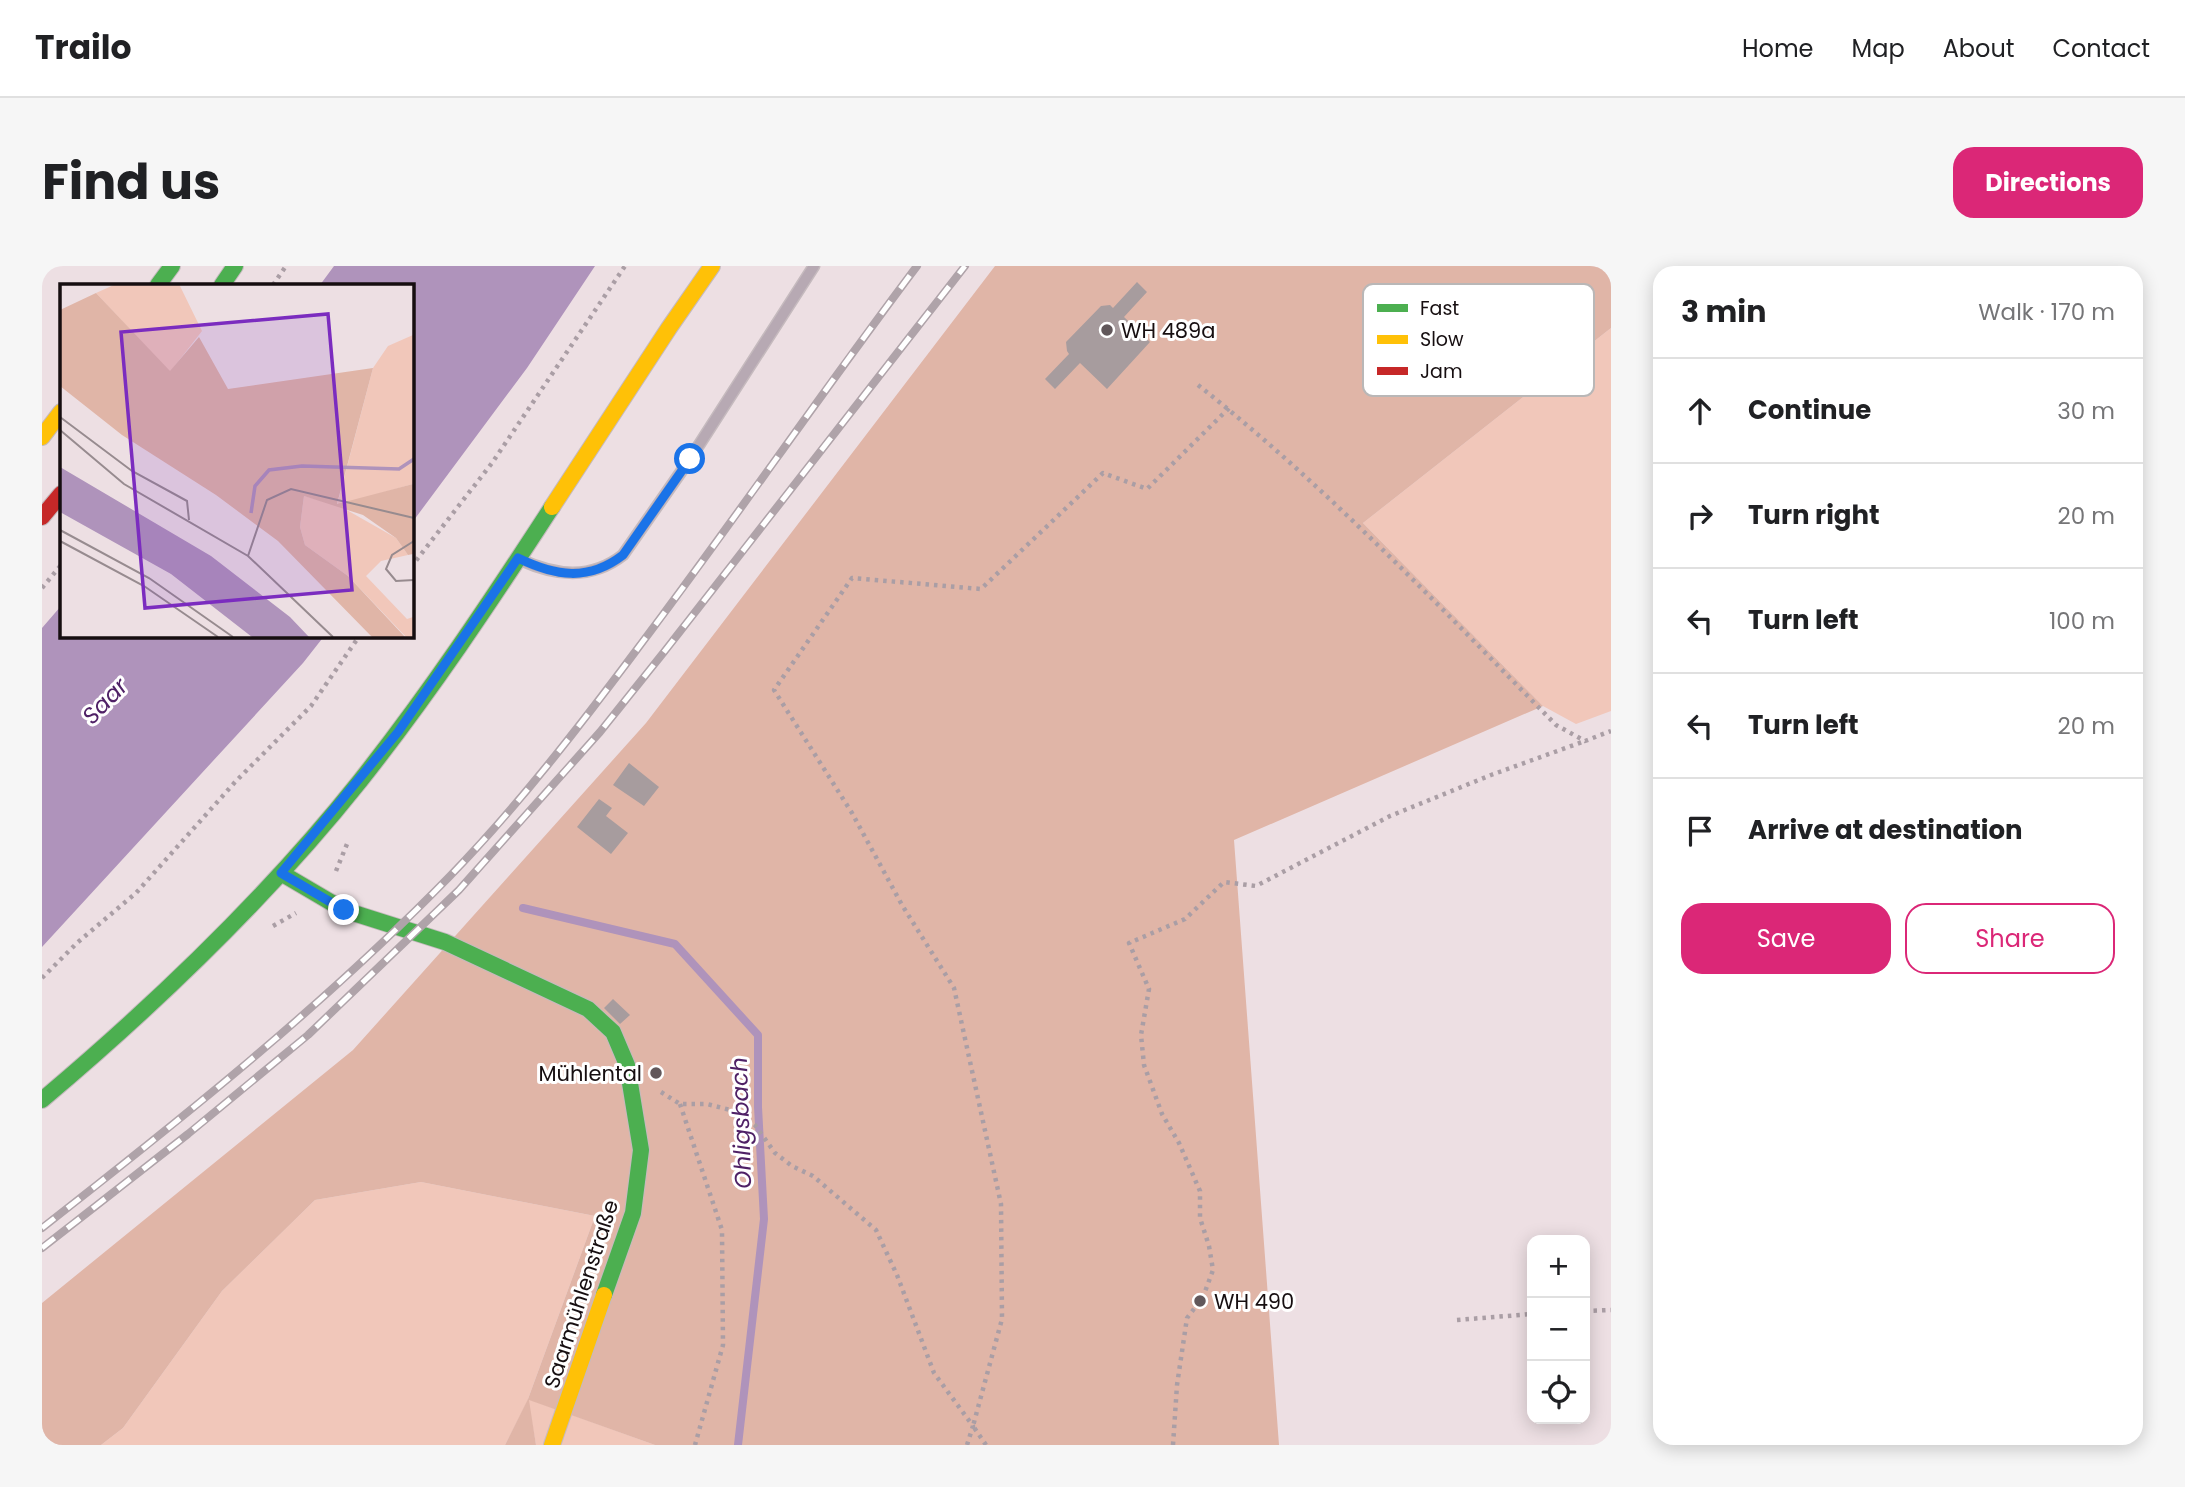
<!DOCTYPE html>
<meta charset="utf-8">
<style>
:root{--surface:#fff;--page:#f6f6f6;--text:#202124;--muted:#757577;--line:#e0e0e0;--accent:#db2777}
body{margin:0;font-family:Poppins,sans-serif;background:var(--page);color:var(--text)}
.controls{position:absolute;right:21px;bottom:21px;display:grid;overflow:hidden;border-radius:14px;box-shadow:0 4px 18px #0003}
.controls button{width:63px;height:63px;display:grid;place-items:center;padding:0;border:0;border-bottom:2px solid var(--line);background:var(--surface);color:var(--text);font:35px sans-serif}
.stop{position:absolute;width:21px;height:21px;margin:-16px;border:5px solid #1a73e8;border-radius:50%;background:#fff}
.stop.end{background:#1a73e8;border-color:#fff;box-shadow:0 2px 7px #0008}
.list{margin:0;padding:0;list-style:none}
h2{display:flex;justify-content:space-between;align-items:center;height:91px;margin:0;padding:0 28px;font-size:30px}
h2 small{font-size:23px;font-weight:400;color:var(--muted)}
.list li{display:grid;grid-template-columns:46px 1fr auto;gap:21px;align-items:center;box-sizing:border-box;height:105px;padding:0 28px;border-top:2px solid var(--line)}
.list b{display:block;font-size:26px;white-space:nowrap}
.list em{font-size:23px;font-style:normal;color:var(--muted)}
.actions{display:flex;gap:14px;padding:21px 28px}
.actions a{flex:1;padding:16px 0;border:2px solid var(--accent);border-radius:21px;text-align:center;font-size:24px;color:var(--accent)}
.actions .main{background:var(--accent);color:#fff}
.icon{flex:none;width:38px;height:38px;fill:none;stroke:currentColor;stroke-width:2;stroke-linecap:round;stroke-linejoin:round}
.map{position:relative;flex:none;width:1569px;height:1179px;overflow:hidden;border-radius:21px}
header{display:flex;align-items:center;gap:42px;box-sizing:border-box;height:98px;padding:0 35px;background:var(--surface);border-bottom:2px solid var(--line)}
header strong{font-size:33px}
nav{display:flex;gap:38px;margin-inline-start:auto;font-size:24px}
.intro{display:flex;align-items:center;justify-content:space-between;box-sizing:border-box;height:168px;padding:0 42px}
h1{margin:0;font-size:49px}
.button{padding:18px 32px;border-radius:21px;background:var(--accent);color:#fff;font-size:24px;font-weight:700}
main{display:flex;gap:42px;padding:0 42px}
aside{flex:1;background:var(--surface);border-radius:21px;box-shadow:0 4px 18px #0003}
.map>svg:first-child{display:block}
</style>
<header>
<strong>Trailo</strong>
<nav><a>Home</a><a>Map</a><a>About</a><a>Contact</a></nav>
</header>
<div class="intro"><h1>Find us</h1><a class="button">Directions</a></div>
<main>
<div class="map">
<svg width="1569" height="1179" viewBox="0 0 1569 1179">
<rect width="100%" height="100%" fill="#eddfe3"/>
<path fill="#f1c7ba" d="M 1569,62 L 1569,445 L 1534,458 L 1501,440 L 1321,257 Z
M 379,916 L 553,950 L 486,1133 L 613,1179 L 494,1179 L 486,1134 L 463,1179 L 59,1179 L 81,1162 L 180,1025 L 273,934 Z"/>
<path fill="#e0b5a7" d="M 953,0 L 1569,0 L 1569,62 L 1321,257 L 1501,440 L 1192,574 L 1237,1179 L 613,1179 L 487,1134 L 494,1179 L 463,1179 L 486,1133 L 553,950 L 379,916 L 273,934 L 180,1025 L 81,1162 L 59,1179 L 0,1179 L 0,1037 L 311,784 L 604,457 Z"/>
<path fill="#af93bb" d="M 292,0 L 553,0 L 485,102 L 369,258 L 369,19 L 278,19 Z
M 19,340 L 19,369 L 283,369 L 261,397 L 0,681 L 0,362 Z"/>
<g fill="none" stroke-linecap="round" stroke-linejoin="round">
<path stroke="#af93bb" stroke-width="8" d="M 481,642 L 633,678 L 716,769 L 716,841 L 722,953 L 696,1179"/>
</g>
<path fill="#a79c9e" d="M 1095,16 L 1105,26 L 1082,51 L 1108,76 L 1065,123 L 1038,97 L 1013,123 L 1003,113 L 1027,88 L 1025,85 L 1024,76 L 1059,40 L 1068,39 L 1071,42 Z
M 587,497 L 617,521 L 602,540 L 571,519 Z
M 557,533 L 570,542 L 564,550 L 586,567 L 569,588 L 535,561 Z
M 571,733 L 588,749 L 578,758 L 562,742 Z"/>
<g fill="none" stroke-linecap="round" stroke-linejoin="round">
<defs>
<path id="lane" d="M 479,294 C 514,310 549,314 581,289 L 648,193 L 772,0"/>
<path id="fast" d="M 116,19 L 130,0
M 180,19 L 193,0
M 239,607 L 302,644 L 403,676 L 546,743 L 571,766 L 585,799 L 599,884 L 591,947 L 562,1029
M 0,834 C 115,737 224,633 318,515 C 387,428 449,335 510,241"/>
<path id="slow" d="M 0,171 L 19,146
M 510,241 L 627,62 L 670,0
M 510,1179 L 562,1029"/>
<path id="jam" d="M 0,251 L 19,228"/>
</defs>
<use href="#lane" stroke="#c5babe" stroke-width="13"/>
<use href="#fast" stroke="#c5babe" stroke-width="18"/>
<use href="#slow" stroke="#c5babe" stroke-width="18"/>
<use href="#jam" stroke="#c5babe" stroke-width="18"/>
<path stroke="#aa9ea5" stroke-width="4.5" stroke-dasharray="3.5 5" stroke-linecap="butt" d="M 231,19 L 244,0
M 1156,119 C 1285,221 1399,342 1514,459 L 1543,475 L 1569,465
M 369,301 L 450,197 L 583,0
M 0,322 L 19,299
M 294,605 L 305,578
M 231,660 L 254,647
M 0,712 L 36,676 L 94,627 L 194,515 L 269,440 L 318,369
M 619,826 L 638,838 L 665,838 L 696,846 L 713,859 L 733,887 L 750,900 L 771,910 L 834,964 L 855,1009 L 892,1107 L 931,1160 L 925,1179
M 638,838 L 680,964 L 681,1079 L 653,1179
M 1543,1045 L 1569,1044
M 1415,1054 L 1490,1048
M 944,1179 L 931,1160 L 960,1053 L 959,938 L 912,722 L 860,639 L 810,547 L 732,424 L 810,312 L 939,323 L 1061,207 L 1105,223 L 1187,142
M 1131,1179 L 1135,1119 L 1145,1052 L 1161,1031 L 1171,1004 L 1167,980 L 1158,952 L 1158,925 L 1137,877 L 1120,848 L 1102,799 L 1099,769 L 1107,723 L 1087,677 L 1143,653 L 1182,616 L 1214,620 L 1348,550 L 1449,509 L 1543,475"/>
<use href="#lane" stroke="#b7a9b3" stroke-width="10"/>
<use href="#fast" stroke="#4caf50" stroke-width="16"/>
<use href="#slow" stroke="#ffc107" stroke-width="16"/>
<use href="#jam" stroke="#c62828" stroke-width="16"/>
<defs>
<path id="rail" d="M 0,962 C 142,851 282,739 408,610 C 476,540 537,461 596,382 C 691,256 780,126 875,0
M 0,982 L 146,868 L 266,769 L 417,624 L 558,466 L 622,386 L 923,0"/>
</defs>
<use href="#rail" stroke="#afa3a9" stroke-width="8"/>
<use href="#rail" stroke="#fff" stroke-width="5" stroke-dasharray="16" stroke-linecap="butt"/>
</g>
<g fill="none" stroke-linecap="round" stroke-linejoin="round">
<path stroke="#1a73e8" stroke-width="9" d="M 302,644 L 239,607 L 356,466 L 476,292 C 513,310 546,316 581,289 L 648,193"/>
</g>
<g fill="#61575a" stroke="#fff" stroke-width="2.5">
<circle cx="1065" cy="64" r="7"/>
<circle cx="614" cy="807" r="7"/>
<circle cx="1158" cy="1035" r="7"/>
</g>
<g text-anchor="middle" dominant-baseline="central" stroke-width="6" stroke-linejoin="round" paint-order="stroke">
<g font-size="21" fill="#160e10" stroke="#fff" text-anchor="start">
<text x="1079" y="64">WH 489a</text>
<text x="600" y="807" text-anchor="end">Mühlental</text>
<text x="1172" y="1035">WH 490</text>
</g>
<g font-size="21" fill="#160e10" stroke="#fff">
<text transform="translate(539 1028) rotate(-72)">Saarmühlenstraße</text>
</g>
<g font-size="23" font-style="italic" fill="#4f2166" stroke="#fff">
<text transform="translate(63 435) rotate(-46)">Saar</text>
<text transform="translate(699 857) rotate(-92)">Ohligsbach</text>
</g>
</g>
<g transform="translate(18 18)">
<rect width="354" height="354" fill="#eddfe3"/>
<path d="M 56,0 L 119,0 L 142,47 L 110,88 L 36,9 ZM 353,51 L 353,200 L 278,221 L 336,254 L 348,271 L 321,277 L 306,292 L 347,335 L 353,333 L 353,353 L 346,353 L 288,292 L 245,261 L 240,243 L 244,212 L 277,221 L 313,84 L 328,62 Z" fill="#f1c7ba"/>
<path d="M 36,9 L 110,87 L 139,53 L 168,105 L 313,84 L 277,220 L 353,200 L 353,270 L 348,271 L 336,254 L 303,231 L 244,212 L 240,243 L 245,261 L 288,292 L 345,353 L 312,353 L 218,257 L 156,211 L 62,151 L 0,102 L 0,26 Z" fill="#e0b5a7"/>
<path d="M 0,183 L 151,272 L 230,333 L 249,353 L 192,353 L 111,290 L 0,228 Z" fill="#af93bb"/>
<path fill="none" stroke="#af93bb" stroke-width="3.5" d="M 191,229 L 195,202 L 209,186 L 242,182 L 339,185 L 354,175"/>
<path fill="none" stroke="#978b8f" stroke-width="2" d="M 0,133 L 72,187 L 127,217 L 129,236M 0,146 L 64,200 L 188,272 L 273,353M 0,246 L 89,294 L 173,353M 0,257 L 84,302 L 158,353M 354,257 L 332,271 L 326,285 L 336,297 L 354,296M 188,272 L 207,216 L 231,205 L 354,234"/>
<path fill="#7b2cbf" fill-opacity="0.15" stroke="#7b2cbf" stroke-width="3.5" d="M 268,30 L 292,306 L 85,324 L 61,48 Z"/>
<rect width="354" height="354" fill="none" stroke="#160e10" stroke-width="3.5"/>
</g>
<rect x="1321" y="18" width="231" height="112" rx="10" fill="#fff" stroke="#b9b7b7" stroke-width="2"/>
<rect x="1335" y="38" width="31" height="8" fill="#4caf50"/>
<rect x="1335" y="69" width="31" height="9" fill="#ffc107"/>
<rect x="1335" y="101" width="31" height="8" fill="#c62828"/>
<g font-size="19" fill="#160e10">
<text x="1378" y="49">Fast</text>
<text x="1378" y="80">Slow</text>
<text x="1378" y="112">Jam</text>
</g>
</svg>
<div class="controls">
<button>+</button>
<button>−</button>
<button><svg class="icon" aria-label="locate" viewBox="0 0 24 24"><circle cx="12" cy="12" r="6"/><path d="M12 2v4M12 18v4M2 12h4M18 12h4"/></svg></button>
</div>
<div class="stop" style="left:648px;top:193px"></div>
<div class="stop end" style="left:302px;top:644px"></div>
</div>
<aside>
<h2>3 min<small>Walk · 170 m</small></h2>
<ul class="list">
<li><svg class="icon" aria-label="ahead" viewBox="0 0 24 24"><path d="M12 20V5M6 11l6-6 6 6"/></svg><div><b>Continue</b></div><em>30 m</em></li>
<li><svg class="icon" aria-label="right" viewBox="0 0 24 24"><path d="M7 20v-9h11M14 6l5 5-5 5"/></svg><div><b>Turn right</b></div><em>20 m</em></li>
<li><svg class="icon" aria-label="left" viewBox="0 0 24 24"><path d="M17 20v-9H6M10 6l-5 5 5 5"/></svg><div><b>Turn left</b></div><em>100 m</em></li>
<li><svg class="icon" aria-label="left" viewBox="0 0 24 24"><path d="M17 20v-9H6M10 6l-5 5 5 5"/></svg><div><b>Turn left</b></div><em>20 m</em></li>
<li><svg class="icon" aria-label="arrive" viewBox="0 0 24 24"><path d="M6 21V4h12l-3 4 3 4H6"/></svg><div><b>Arrive at destination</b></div></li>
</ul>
<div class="actions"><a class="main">Save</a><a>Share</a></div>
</aside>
</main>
